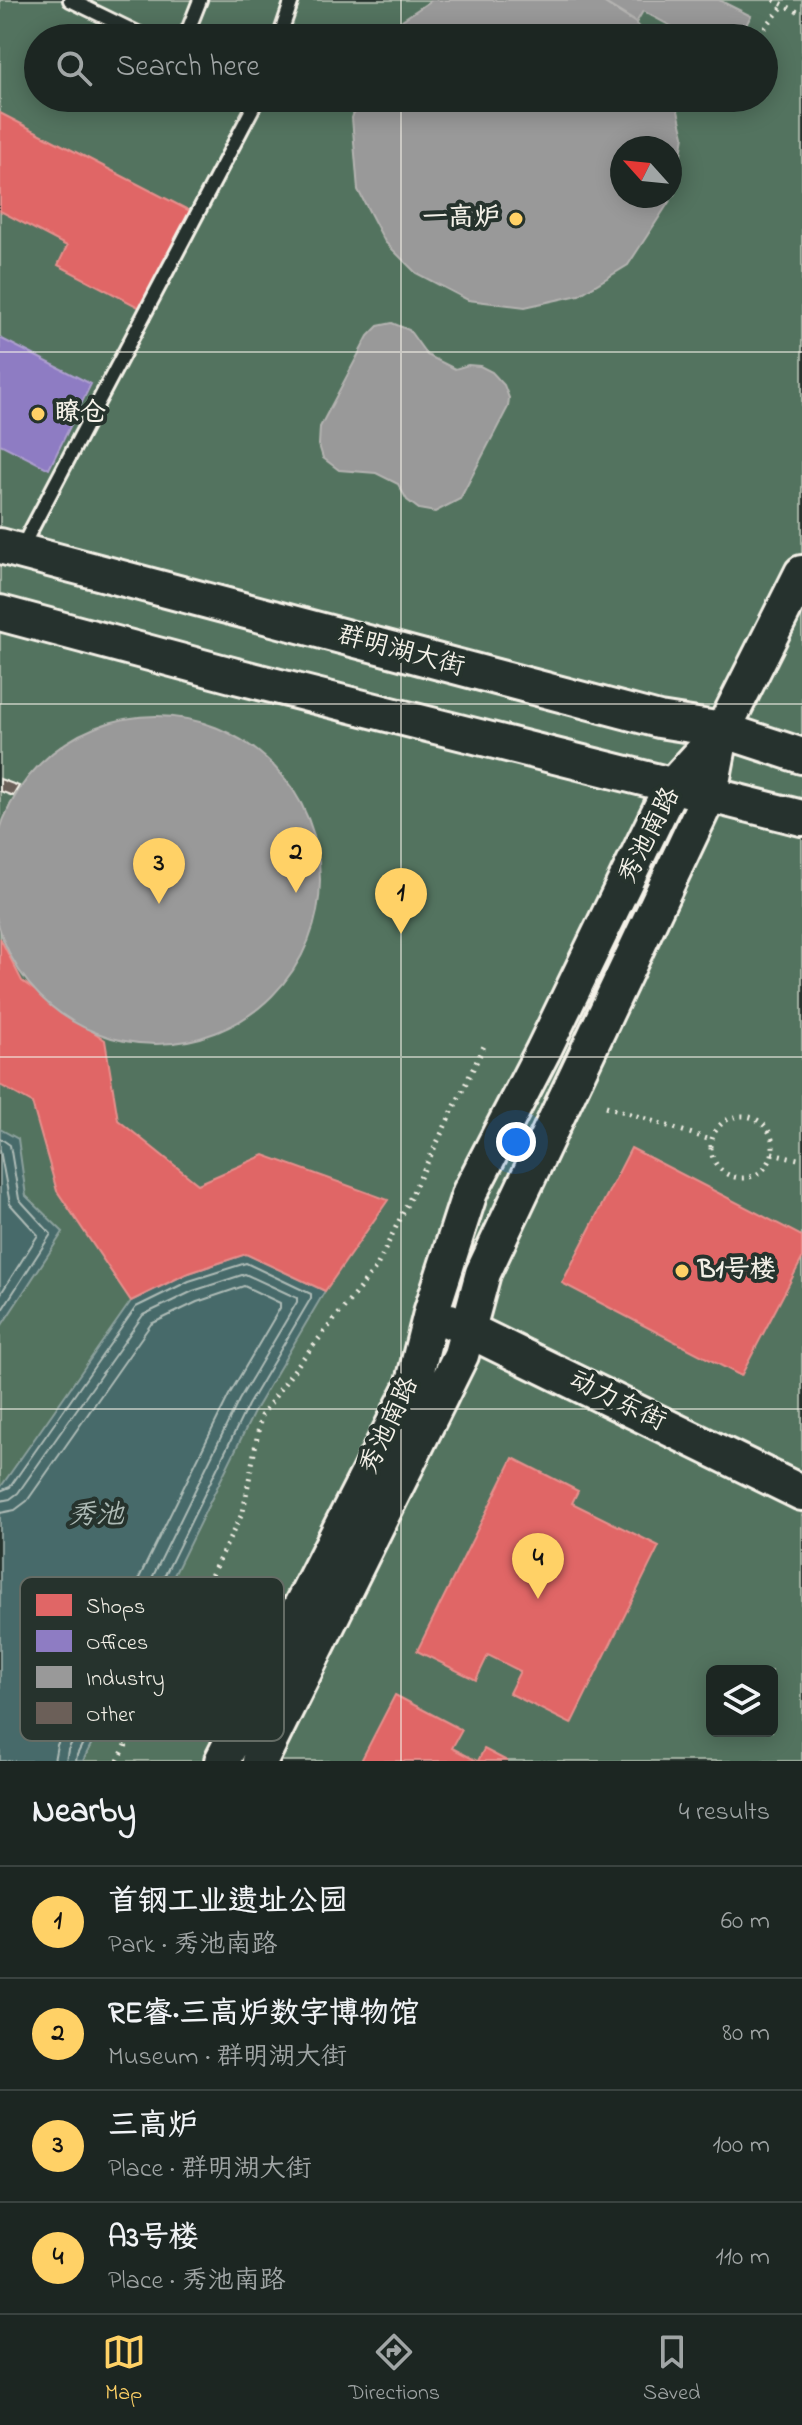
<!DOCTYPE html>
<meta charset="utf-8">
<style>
:root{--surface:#1c2622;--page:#252e2a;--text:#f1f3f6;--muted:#a0a5a5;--line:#3a4340;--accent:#ffd166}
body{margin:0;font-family:"Indie Flower","LXGW WenKai TC",sans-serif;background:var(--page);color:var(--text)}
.controls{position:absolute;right:24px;bottom:24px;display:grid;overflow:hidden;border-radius:12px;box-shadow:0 4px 20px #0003}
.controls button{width:72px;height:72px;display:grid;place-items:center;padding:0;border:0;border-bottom:2px solid var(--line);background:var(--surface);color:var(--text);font:40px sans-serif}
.compass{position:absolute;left:610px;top:136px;width:72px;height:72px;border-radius:50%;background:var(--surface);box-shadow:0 4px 20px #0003;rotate:297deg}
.you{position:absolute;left:516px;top:1142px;width:28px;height:28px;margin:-20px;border:6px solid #fff;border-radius:50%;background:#1a73e8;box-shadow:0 0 0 12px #1a73e833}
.badge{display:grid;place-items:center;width:52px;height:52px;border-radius:50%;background:var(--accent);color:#111;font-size:26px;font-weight:700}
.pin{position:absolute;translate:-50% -66px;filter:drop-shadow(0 2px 4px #0008)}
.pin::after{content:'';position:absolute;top:42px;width:28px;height:24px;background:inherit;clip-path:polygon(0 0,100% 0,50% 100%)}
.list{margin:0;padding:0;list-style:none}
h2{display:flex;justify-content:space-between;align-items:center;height:104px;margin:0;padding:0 32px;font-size:34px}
h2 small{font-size:26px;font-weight:400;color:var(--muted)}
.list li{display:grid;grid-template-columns:52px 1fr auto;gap:24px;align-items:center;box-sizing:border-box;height:112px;padding:0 32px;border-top:2px solid var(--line)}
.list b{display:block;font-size:30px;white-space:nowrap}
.list p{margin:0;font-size:26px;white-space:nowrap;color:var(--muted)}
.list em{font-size:26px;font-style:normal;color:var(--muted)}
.icon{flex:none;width:44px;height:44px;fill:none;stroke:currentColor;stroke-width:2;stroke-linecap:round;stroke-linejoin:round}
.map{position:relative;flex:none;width:802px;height:1761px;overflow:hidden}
.search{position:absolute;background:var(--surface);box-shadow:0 4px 20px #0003;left:24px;right:24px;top:24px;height:88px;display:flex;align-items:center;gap:20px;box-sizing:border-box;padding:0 28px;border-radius:44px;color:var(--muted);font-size:30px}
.sheet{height:552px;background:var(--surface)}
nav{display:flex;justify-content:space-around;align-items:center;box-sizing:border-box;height:112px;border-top:2px solid var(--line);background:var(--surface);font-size:22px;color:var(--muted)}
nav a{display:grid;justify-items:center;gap:4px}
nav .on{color:var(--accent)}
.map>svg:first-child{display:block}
</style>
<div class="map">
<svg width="802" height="1761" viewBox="0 0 802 1761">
<rect width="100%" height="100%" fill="#26332d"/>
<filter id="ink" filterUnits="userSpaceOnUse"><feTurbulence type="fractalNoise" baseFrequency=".0125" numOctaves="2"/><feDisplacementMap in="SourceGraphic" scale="16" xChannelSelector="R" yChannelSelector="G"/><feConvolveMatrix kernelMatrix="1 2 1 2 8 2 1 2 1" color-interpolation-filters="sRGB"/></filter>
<g filter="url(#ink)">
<path fill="#52735e" stroke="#a3b2a3" stroke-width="2" fill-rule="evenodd" d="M 0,0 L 802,0 L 802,1761 L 0,1761 ZM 38,38 L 764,38 L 764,98 L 38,98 ZM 622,148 L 670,148 L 670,196 L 622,196 ZM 712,1671 L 772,1671 L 772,1731 L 712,1731 Z"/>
<path fill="#466a6a" stroke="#8ca09c" stroke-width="2" d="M 0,1129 L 18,1139 L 26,1196 L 63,1232 L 0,1328 Z
M 246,1254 L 325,1291 L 256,1408 L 83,1761 L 0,1761 L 0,1488 L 131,1301 L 186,1274 Z"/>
<path fill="#e06666" stroke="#e6908d" stroke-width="2" d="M 0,113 L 194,213 L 144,310 L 58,265 L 67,246 L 0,211 Z
M 0,938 L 22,981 L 105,1040 L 118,1120 L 198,1184 L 264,1155 L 388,1200 L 325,1291 L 246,1254 L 186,1274 L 131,1301 L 57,1191 L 32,1103 L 0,1085 Z
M 631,1148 L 802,1236 L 802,1259 L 741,1376 L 562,1283 Z
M 513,1458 L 578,1491 L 572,1503 L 659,1546 L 571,1724 L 509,1693 L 520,1671 L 488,1655 L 476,1680 L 417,1651 Z
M 395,1695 L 462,1730 L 452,1748 L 477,1761 L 361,1761 Z
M 484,1749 L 507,1761 L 478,1761 Z"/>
<path fill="#8e7cc3" stroke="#ad9fce" stroke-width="2" d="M 0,338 L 91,384 L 49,469 L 0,444 Z"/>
<path fill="#999" stroke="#b4b3b1" stroke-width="2" fill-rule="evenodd" d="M 432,0 L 600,0 L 633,20 L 647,38 L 389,38 L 402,20 Z
M 600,0 L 719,0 L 751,16 L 739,38 L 693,38 L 643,11 L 636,23 Z
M 359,98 L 675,98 L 684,136 L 675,193 L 628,265 L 579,295 L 525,307 L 468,300 L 416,273 L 385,242 L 358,190 L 352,118 ZM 622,148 L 670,148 L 670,196 L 622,196 Z
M 392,323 L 409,330 L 427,355 L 455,369 L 468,365 L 480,366 L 492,372 L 504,385 L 509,398 L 508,407 L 460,499 L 435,512 L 419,509 L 407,500 L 398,484 L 376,473 L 339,470 L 323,458 L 319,445 L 320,427 L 368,336 L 378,326 Z
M-8 880a164 164 0 1 1 328 0a164 164 0 1 1-328 0Z"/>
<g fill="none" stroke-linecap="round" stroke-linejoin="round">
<path stroke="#aebbb6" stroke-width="2" d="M 0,1138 L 10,1145 L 19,1199 L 51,1234 L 0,1313
M 0,1150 L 10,1204 L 38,1235 L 0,1295
M 0,1491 L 10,1487 L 136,1307 L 189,1281 L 246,1263 L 311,1294 L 311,1298 L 248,1405 L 77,1755 L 76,1761
M 0,1501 L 10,1499 L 18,1493 L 143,1315 L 193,1291 L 245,1274 L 297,1298 L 297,1302 L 239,1400 L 68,1750 L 66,1761
M 0,1513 L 15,1510 L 27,1501 L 151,1324 L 197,1302 L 244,1286 L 280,1303 L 280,1308 L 229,1395 L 57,1745 L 54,1761"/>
</g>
<path fill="#6b5f58" stroke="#f4f1e8" stroke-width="2" d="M 0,779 L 19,786 L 13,796 L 0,791 Z"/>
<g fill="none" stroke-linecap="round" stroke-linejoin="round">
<defs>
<path id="lane" d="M 70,0 L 148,38
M 185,38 L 200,0
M 279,38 L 292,0
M 21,549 L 258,98"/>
<path id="secondary" d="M 0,546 L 659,720 L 723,730 L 802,756
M 0,613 L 232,675 L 802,818
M 450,1321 L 802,1493
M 222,1761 L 413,1386 L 431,1313 L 470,1192 L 543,1051 L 671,787 L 723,730 L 802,573
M 260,1761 L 461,1355 L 483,1273 L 710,793 L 722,730"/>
</defs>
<use href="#lane" stroke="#f4f1e8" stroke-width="18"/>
<use href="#secondary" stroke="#f4f1e8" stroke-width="40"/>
<path stroke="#f4f1e8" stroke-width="5" stroke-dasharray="2 6" stroke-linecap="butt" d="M 774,0 L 802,14
M 742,33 L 762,31 L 784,5
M 606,1106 L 711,1140
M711 1147a31 31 0 1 1 62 0a31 31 0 1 1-62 0Z
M 772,1153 L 802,1160
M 118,1761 L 243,1512 L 261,1416 L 300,1362 L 376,1268 L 485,1044"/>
<use href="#lane" stroke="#26332d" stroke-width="12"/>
<use href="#secondary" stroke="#26332d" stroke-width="34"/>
</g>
</g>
<path fill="none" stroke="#f4f1e8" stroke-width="2" stroke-opacity="0.55" d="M 401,0 L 401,38M 401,98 L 401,1761M 0,352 L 802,352M 0,704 L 802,704M 0,1057 L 802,1057M 0,1409 L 802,1409"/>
<g fill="#ffd166" stroke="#26332d" stroke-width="3">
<circle cx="516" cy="219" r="8"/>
<circle cx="38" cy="414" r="8"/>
<circle cx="682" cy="1271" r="8"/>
</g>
<g text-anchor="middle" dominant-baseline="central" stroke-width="8" stroke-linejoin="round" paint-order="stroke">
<g font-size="26" font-weight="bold" fill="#f4f1e8" stroke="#26332d" text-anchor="start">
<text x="500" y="219" text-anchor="end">一高炉</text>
<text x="54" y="414">瞭仓</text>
<text x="698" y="1271">B1号楼</text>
</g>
<g font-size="26" fill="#f4f1e8" stroke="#26332d">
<text transform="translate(401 652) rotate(15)">群明湖大街</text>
<text transform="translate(650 836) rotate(-63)">秀池南路</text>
<text transform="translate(617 1402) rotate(26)">动力东街</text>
<text transform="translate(390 1426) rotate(-65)">秀池南路</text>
</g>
<g font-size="28" font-style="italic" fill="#aebbb6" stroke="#26332d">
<text x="96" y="1516">秀池</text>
</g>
</g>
<rect x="20" y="1577" width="264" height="164" rx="12" fill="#26332d" stroke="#646c65" stroke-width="2"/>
<rect x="36" y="1594" width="36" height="22" fill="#e06666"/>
<rect x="36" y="1630" width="36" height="22" fill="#8e7cc3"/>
<rect x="36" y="1666" width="36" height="22" fill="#999"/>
<rect x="36" y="1702" width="36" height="22" fill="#6b5f58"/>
<g font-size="22" fill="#f4f1e8">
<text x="86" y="1613">Shops</text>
<text x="86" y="1649">Offices</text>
<text x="86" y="1685">Industry</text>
<text x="86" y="1721">Other</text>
</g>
</svg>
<div class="controls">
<button><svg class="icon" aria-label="layers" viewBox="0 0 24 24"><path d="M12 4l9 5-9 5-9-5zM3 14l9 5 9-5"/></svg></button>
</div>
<svg class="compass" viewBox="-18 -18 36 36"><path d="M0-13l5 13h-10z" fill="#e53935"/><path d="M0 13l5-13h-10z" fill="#a0a5a5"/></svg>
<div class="you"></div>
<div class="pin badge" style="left:401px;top:934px">1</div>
<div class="pin badge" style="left:296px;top:893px">2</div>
<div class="pin badge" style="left:159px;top:904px">3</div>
<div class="pin badge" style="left:538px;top:1599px">4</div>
<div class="search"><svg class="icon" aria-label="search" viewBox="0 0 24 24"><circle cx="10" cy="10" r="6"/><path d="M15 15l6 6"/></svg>Search here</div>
</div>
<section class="sheet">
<h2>Nearby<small>4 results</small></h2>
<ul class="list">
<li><span class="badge">1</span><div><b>首钢工业遗址公园</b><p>Park · 秀池南路</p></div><em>60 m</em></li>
<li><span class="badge">2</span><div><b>RE睿·三高炉数字博物馆</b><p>Museum · 群明湖大街</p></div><em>80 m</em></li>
<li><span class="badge">3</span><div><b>三高炉</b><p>Place · 群明湖大街</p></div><em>100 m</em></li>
<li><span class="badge">4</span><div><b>A3号楼</b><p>Place · 秀池南路</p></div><em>110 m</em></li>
</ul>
</section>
<nav>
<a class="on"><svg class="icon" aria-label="map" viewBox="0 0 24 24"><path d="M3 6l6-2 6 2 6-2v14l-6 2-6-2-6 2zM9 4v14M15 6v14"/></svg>Map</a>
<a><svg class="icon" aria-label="directions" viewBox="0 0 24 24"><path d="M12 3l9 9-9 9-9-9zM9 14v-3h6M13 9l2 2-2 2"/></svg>Directions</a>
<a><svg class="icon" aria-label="saved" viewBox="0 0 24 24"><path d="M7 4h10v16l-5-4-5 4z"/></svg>Saved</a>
</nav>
